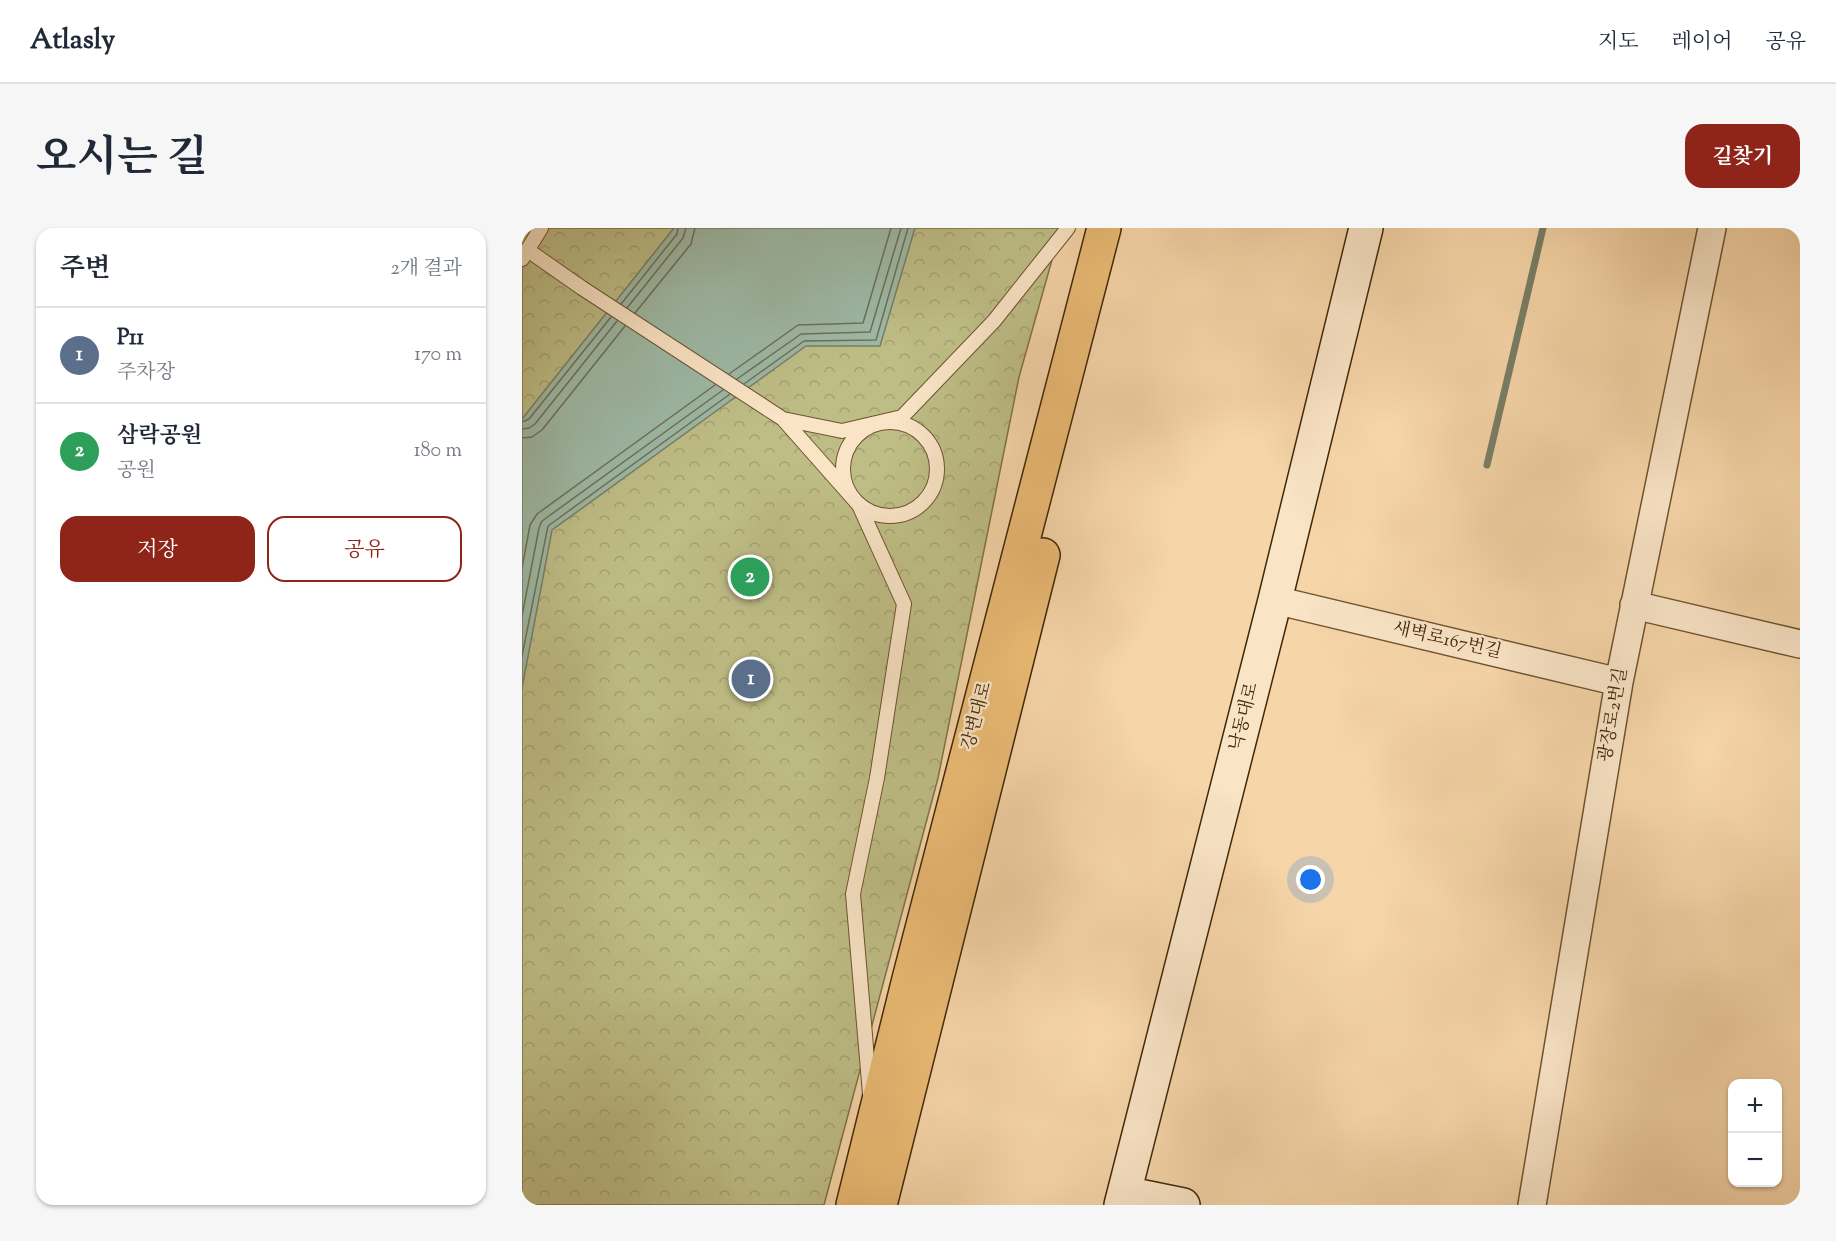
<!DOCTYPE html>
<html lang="ko">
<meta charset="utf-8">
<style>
:root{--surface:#fff;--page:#f6f6f7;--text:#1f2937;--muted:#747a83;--line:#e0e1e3;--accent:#8f2418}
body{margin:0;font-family:"Sorts Mill Goudy","Noto Serif KR",serif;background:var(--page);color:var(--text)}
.controls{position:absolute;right:18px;bottom:18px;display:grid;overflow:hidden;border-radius:12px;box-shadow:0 2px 4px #0004}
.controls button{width:54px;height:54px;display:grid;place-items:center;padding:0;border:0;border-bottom:2px solid var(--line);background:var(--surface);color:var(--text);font:30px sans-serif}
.you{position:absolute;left:789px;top:652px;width:21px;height:21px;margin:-15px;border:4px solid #fff;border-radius:50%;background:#1a73e8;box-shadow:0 0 0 9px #1a73e833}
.badge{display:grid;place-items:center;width:39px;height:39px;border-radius:50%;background:var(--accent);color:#fff;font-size:20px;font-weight:700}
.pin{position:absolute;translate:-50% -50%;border:3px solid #fff;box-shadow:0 2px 6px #0006}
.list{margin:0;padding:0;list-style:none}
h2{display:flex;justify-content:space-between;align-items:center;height:78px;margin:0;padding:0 24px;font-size:26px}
h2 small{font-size:20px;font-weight:400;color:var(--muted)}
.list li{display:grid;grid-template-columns:39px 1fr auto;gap:18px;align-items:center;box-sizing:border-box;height:96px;padding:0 24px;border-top:2px solid var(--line)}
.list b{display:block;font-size:22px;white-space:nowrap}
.list p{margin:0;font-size:20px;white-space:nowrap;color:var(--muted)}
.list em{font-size:20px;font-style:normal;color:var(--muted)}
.actions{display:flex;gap:12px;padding:18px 24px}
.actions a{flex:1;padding:14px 0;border:2px solid var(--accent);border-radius:18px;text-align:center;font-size:21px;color:var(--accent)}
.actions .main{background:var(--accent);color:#fff}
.map{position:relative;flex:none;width:1278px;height:977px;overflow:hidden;border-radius:18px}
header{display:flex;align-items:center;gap:36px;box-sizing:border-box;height:84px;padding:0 30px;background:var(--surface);border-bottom:2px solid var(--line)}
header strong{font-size:28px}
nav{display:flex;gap:33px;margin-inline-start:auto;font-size:21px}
.intro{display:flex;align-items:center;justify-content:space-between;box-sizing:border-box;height:144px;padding:0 36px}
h1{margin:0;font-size:42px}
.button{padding:15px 27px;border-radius:18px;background:var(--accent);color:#fff;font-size:21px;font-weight:700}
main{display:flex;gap:36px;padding:0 36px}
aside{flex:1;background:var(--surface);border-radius:18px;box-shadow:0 2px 4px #0004}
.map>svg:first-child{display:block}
</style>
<header>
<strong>Atlasly</strong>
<nav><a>지도</a><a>레이어</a><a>공유</a></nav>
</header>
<div class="intro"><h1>오시는 길</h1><a class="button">길찾기</a></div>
<main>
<aside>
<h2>주변<small>2개 결과</small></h2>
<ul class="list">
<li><span class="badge" style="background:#5c6f8a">1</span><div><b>P11</b><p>주차장</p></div><em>170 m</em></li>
<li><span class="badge" style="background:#2e9e5b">2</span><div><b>삼락공원</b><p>공원</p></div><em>180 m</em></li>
</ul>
<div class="actions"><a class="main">저장</a><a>공유</a></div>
</aside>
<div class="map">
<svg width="1278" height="977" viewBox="0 0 1278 977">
<defs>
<pattern id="park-crowns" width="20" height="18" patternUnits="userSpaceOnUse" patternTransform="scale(1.5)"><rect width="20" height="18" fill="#bebd86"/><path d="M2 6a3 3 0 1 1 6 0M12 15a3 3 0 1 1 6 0" fill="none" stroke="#a4a272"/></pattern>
</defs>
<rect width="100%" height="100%" fill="#f6d5a8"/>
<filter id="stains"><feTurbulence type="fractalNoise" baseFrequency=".00333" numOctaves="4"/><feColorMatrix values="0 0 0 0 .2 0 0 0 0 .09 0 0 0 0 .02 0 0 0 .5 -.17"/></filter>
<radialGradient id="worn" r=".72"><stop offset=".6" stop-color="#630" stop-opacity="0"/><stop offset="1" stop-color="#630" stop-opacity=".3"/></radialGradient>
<path fill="url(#park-crowns)" stroke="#7f7247" stroke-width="1.5" d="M 0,0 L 539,0 L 497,149 L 416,550 L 302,977 L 0,977 Z"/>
<path fill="#9db9a6" stroke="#787f67" stroke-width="1.5" d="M 152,0 L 393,0 L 358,118 L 284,118 L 30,302 L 0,460 L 0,191 Z"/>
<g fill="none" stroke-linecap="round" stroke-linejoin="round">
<path stroke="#6e7057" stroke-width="1.5" d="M 99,76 L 155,6 L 156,0
M 105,80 L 161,10 L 164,0
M 113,85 L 169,16 L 173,0
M 207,146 L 276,97 L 341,95 L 369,0
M 215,151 L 279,106 L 348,104 L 379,0
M 222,156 L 282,113 L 354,112 L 386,0
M 0,194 L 7,191 L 89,89
M 0,201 L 7,200 L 13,196 L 95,93
M 0,210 L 10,209 L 20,202 L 103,98
M 0,340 L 8,297 L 15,286 L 193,157
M 0,388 L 17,300 L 20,293 L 201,162
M 0,428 L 26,298 L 208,166"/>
<path stroke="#787f67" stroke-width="7" d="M 965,237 L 1021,0"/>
<defs>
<path id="lane" d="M 7,23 L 60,60 L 261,191 L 337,277 L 382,376 L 355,550 L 331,666 L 348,866
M 0,31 L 19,0
M 261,191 L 320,203 L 380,189 L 472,93 L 546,0
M321 241a47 47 0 1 1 94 0a47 47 0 1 1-94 0Z"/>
<path id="street" d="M 753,372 L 1097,454
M 1112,377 L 1278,416
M 1010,977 L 1097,454 L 1190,0"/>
<path id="secondary" d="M 602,965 L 661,977
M 599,977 L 753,372 L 844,0"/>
<path id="highway" d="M 331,977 L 387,751 L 582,0
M 358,977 L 521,327"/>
</defs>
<use href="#lane" stroke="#6e5330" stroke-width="16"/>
<use href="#street" stroke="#6e5330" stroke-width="30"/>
<use href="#secondary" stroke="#402808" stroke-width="36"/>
<use href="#highway" stroke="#402808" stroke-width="36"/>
<use href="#lane" stroke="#f9e4c6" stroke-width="14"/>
<use href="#street" stroke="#f9e4c6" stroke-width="27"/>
<use href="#secondary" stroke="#f9e4c6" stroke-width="33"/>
<use href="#highway" stroke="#ebba74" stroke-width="33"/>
</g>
<g text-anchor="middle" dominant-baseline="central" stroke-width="5" stroke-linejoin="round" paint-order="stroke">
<g font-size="18" fill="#402808" stroke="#f9e4c6">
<text transform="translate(925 413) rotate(13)">새벽로167번길</text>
<text transform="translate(1092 487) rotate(-80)">광장로2번길</text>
<text transform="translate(456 488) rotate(-75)">강변대로</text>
<text transform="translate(723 489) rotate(-76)">낙동대로</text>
</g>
</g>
<rect width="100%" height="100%" filter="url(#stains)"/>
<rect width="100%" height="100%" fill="url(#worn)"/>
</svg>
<div class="controls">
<button>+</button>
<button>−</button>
</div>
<div class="you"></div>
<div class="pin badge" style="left:229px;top:451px;background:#5c6f8a">1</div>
<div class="pin badge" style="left:228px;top:349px;background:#2e9e5b">2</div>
</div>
</main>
